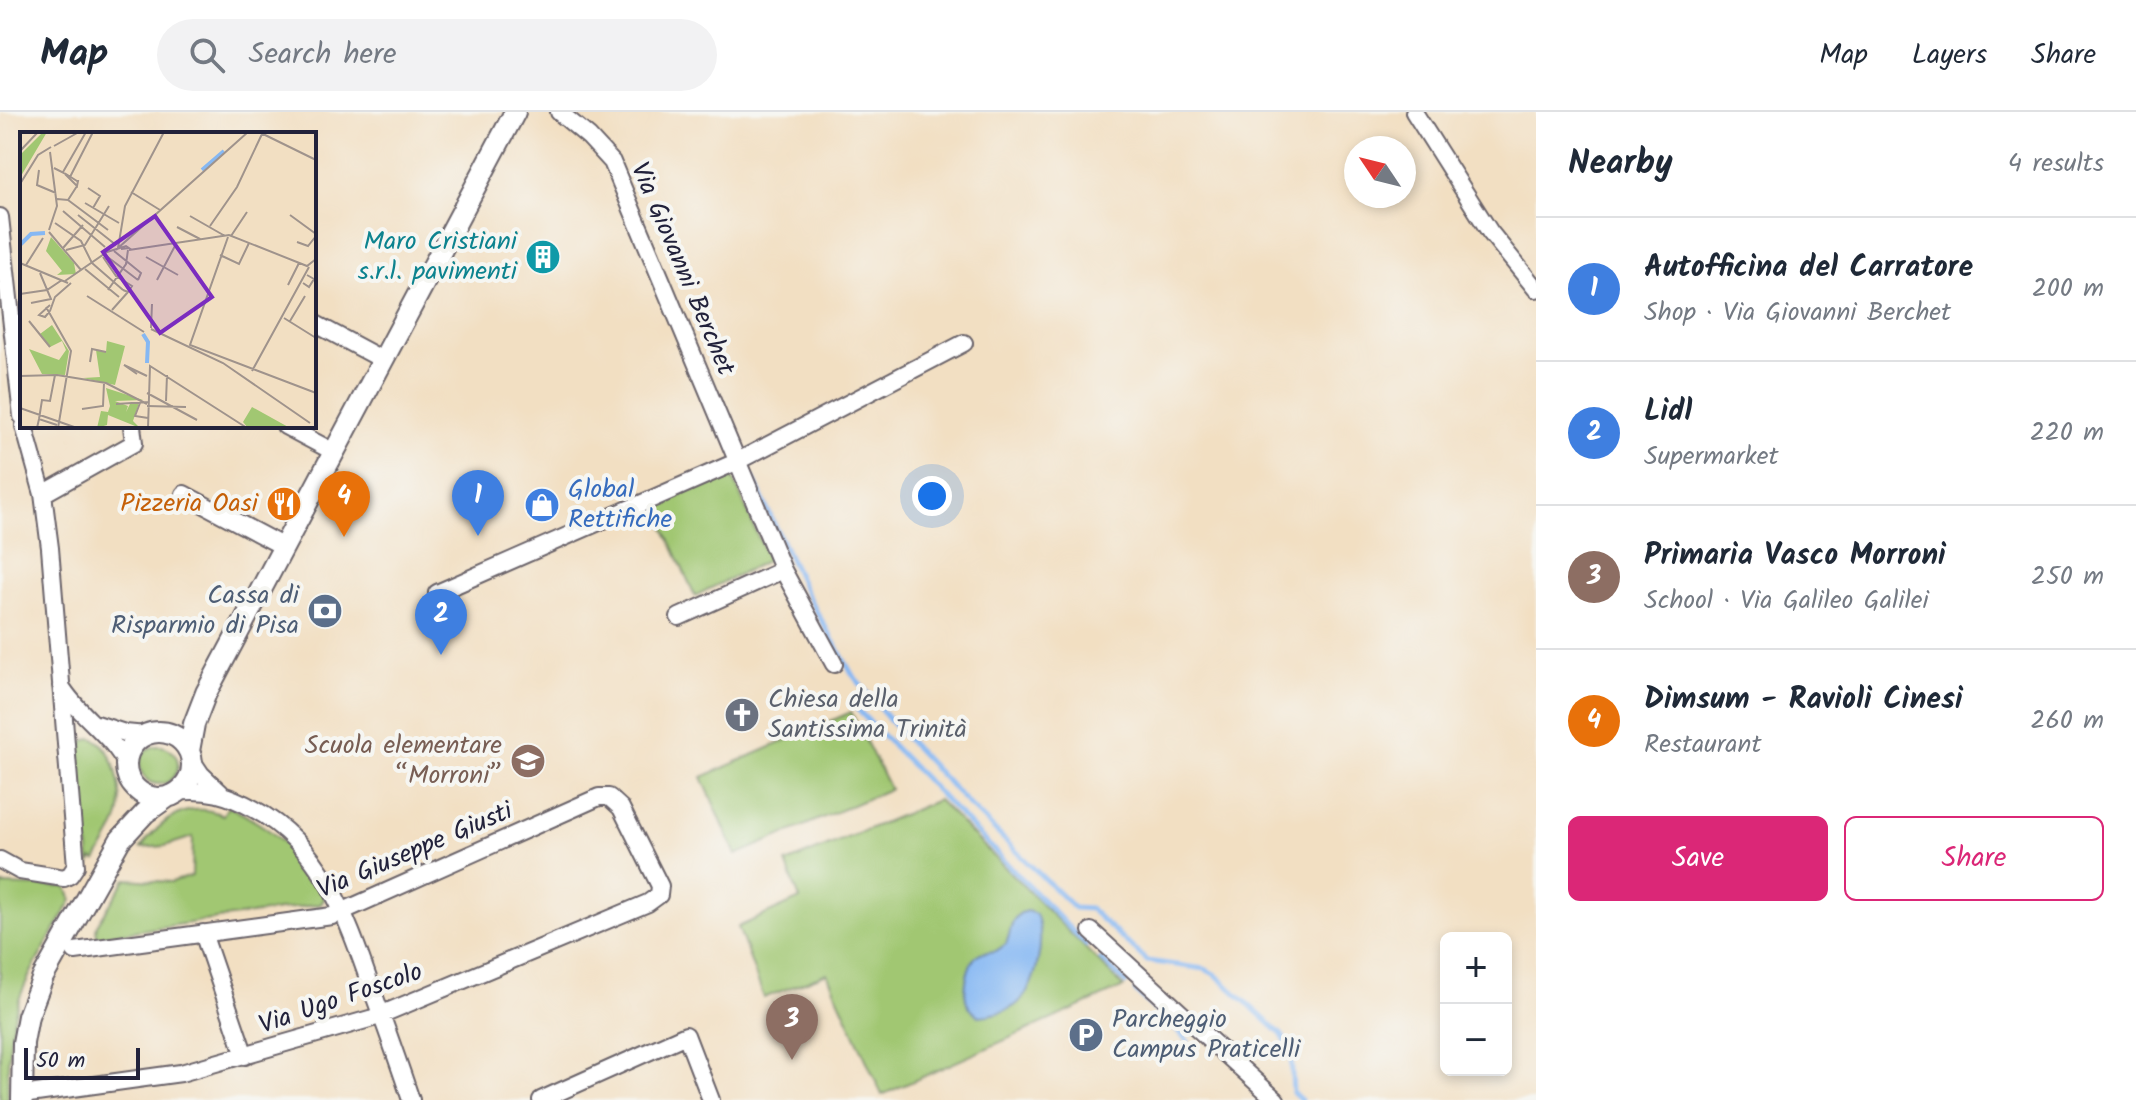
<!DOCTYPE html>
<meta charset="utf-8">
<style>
:root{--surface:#fff;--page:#f2f2f3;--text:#1f2937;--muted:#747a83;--line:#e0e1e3;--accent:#db2777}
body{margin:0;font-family:Kalam,sans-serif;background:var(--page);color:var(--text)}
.controls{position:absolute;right:24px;bottom:24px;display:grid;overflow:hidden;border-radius:12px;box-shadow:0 4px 12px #0003}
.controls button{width:72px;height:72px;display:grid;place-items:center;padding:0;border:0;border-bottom:2px solid var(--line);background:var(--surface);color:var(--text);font:40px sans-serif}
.compass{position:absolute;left:1344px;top:24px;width:72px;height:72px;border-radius:50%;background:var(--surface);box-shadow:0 4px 12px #0003;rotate:305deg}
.scale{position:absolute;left:24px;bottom:20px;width:116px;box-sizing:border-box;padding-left:8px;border:4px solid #22223b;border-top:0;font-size:22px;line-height:28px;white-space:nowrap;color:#22223b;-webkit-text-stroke:6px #f6f6f2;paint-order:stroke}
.you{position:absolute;left:932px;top:384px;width:28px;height:28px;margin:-20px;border:6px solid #fff;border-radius:50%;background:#1a73e8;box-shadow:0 0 0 12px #1a73e833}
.badge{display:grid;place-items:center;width:52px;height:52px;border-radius:50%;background:var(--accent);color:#fff;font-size:26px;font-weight:700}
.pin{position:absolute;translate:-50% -66px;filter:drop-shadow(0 2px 4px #0008)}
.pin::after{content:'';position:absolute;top:42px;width:28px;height:24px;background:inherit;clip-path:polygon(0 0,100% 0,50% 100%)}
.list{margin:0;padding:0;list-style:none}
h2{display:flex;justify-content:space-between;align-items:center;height:104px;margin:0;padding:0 32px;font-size:34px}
h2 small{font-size:26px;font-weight:400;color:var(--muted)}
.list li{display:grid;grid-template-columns:52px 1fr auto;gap:24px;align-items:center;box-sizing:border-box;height:144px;padding:0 32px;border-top:2px solid var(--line)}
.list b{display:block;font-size:30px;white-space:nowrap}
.list p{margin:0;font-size:26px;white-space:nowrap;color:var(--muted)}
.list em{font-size:26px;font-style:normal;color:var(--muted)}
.actions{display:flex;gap:16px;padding:24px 32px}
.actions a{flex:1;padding:18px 0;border:2px solid var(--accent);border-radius:12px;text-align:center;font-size:28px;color:var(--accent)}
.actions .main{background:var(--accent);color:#fff}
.icon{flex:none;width:44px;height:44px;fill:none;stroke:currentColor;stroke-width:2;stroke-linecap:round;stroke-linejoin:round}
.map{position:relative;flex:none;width:1536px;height:988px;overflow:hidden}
header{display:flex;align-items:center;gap:48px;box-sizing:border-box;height:112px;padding:0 40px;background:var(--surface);border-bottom:2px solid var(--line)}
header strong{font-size:38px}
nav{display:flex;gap:44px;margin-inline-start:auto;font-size:28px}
.search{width:560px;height:72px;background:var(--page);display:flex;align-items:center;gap:20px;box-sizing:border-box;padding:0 28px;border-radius:44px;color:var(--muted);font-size:30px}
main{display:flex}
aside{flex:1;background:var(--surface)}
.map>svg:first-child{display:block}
</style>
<header>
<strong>Map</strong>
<div class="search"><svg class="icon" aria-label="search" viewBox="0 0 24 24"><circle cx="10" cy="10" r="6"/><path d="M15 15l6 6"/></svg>Search here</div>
<nav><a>Map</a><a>Layers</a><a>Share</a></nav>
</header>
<main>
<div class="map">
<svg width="1536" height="988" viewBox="0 0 1536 988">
<rect width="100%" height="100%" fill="#f6f6f2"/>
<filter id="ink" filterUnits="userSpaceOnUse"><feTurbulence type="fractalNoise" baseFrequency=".0125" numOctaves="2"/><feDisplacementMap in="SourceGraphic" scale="16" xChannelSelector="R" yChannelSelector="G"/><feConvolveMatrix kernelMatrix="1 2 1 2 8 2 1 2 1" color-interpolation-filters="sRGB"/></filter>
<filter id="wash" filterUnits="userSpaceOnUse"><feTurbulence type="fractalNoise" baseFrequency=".006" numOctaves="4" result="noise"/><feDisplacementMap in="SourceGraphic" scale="32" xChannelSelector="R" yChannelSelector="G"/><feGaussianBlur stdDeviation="1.8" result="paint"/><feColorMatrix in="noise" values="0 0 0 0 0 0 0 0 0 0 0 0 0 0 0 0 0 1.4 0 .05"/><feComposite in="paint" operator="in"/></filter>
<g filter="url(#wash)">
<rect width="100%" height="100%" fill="#f2dfc2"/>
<path fill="#a1c772" stroke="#627456" stroke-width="2" d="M 728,362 L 732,363 L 768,448 L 695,484 L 654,393 Z
M 851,600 L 890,677 L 736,743 L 702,665 Z
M 92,626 C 115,633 125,683 119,704 C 115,719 104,735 96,749 L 93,747 L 90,752 L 79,640 L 84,629 Z
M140 653a19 19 0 1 1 38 0a19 19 0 1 1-38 0Z
M 938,688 L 1124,875 L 882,983 L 827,861 L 764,886 L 738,815 L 800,787 L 786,751 Z
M 228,694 C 280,720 294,737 325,785 L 321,792 L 106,823 L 106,831 C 97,828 95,821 97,813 L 126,767 L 171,770 L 192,764 L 193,725 L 165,734 L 141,736 C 162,707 187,688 223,703 Z
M 2,773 L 67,775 L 72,788 C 55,820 31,854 19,888 C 8,920 7,955 8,988 L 0,988 L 0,792 Z"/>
<path fill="#86b8f3" stroke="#546d97" stroke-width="2" d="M 1027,799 L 1036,802 C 1046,827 1037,876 1016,893 C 1005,901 991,903 979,904 C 977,902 970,897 969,895 C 961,881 967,849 980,841 L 996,839 L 1006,832 C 1012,818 1010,802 1027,799 Z"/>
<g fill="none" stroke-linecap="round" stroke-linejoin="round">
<path stroke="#86b8f3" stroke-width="5" d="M 753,366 L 805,479 L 852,562 L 890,609 L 970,694 L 1074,796 L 1090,797 L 1147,849 L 1205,857 L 1216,863 L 1282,923 L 1291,940 L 1293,981 L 1301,988
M 858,598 L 1086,833
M 1101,847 L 1126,871
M 1135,879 L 1188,929"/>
</g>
</g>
<g filter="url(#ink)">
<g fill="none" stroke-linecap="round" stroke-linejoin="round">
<defs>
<path id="minor" d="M 559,0 L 589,25 L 612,50 L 783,458 L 834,552
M 1414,0 L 1490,120 L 1536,177
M 0,105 L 22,304
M 314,211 L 383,248
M 285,314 L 334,340
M 43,382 L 134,331 L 132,314
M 184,382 L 284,435
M 437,481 L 736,350 L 964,231
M 679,505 L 783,458
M 61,574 C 79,604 111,622 126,652
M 97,612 L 125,621 L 146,623
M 191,647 L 201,662 L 221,681
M 177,680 C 206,676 229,683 254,697 C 322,734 346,803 370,872 C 384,910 398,949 411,988
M 0,748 L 20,759 L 64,766 L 70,763 L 76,754 L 50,436 L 43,382 L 24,314
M 1091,819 L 1276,988
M 203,821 L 245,944
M 22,983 L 181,961 L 373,906 L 648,791 L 659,783 L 660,774 L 621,696 L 609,685 L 599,685 L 332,804 L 75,839
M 541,988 L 686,923 L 711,988"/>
<path id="major" d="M126 653a33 33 0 1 1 66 0a33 33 0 1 1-66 0Z
M 189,639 L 194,612 L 206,581 L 515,0
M 22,988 L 23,931 L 28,904 L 43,865 L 120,728 L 145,701 L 169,684"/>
</defs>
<use href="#minor" stroke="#6b646a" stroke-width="20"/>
<use href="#major" stroke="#6b646a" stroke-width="24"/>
<use href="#minor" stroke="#fff" stroke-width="16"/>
<use href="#major" stroke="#fff" stroke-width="20"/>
</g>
</g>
<defs>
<symbol id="building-disc" viewBox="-11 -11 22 22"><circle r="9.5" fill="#0f9aa8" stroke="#f6f6f2"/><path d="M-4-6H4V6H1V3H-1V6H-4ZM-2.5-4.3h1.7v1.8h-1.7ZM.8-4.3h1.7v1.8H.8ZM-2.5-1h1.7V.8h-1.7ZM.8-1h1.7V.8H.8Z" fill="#fff"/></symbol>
<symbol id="restaurant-disc" viewBox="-11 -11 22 22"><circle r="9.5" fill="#e8710a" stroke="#f6f6f2"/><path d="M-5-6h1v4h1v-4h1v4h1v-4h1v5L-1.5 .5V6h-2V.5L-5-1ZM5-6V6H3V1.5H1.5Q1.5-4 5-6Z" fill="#fff"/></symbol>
<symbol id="shop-disc" viewBox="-11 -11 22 22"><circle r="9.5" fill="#3f7fe0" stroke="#f6f6f2"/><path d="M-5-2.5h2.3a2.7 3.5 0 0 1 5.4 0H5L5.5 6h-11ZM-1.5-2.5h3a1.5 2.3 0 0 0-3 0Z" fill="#fff"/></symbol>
<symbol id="bank-disc" viewBox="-11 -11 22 22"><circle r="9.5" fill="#5c6f8a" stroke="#f6f6f2"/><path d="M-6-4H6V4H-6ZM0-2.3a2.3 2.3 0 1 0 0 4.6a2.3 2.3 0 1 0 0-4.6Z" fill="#fff"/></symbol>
<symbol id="church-disc" viewBox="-11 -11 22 22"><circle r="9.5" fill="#6b7280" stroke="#f6f6f2"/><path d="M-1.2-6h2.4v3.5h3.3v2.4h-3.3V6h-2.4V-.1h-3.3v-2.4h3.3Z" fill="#fff"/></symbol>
<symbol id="school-disc" viewBox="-11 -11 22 22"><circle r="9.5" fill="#8d6e63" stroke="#f6f6f2"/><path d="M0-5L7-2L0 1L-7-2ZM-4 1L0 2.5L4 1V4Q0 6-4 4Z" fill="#fff"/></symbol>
<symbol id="parking-disc" viewBox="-11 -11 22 22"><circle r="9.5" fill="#5c6f8a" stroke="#f6f6f2"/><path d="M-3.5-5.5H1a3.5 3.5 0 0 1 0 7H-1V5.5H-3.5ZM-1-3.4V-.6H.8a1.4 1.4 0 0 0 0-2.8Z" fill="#fff"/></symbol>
</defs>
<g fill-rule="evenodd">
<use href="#building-disc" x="523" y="125" width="40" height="40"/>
<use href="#restaurant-disc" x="264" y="372" width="40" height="40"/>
<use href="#shop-disc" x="522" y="373" width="40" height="40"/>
<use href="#bank-disc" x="305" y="479" width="40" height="40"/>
<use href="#church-disc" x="722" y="583" width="40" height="40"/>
<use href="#school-disc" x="508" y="629" width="40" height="40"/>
<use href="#parking-disc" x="1066" y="903" width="40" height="40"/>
</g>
<g text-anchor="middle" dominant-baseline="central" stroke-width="8" stroke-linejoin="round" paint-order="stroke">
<g font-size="26" fill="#0d838f" stroke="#f6f6f2" text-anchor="end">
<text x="517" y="130">Maro Cristiani<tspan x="517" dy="30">s.r.l. pavimenti</tspan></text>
</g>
<g font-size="26" fill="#22223b" stroke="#f6f6f2">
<text transform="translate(682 157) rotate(67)">Via Giovanni Berchet</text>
<text transform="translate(415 739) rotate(-23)">Via Giuseppe Giusti</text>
<text transform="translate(341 887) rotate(-19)">Via Ugo Foscolo</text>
</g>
<g font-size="26" fill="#366cbe" stroke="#f6f6f2" text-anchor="start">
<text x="568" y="378">Global<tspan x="568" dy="30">Rettifiche</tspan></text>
</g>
<g font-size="26" fill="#c56008" stroke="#f6f6f2" text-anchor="end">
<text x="258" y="392">Pizzeria Oasi</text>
</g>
<g font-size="26" fill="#4e5e75" stroke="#f6f6f2" text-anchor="end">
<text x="299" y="484">Cassa di<tspan x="299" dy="30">Risparmio di Pisa</tspan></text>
<text x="1112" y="908" text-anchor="start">Parcheggio<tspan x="1112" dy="30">Campus Praticelli</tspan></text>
</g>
<g font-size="26" fill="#5b616d" stroke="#f6f6f2" text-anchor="start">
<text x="768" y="588">Chiesa della<tspan x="768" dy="30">Santissima Trinità</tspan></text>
</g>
<g font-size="26" fill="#785e54" stroke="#f6f6f2" text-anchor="end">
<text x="502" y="634">Scuola elementare<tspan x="502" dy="30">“Morroni”</tspan></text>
</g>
</g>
<g transform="translate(20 20)">
<rect width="296" height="296" fill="#f2dfc2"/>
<path d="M 23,0 L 27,0 L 1,44 L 0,23 ZM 31,105 L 54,131 L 56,142 L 37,143 L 42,139 L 26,119 ZM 32,193 L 49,219 L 45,243 L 22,242 L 9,217 L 39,228 L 46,218 L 42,209 L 30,215 L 20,202 ZM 87,209 L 105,214 L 95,253 L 63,246 L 80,245 L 76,218 L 86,220 ZM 86,256 L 123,268 L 95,269 L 108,274 L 106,280 L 110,272 L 119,271 L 113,289 L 120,296 L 88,283 L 87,293 L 77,296 L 81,279 L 88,280 L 90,274 ZM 232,275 L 270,296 L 228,296 L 223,290 Z" fill="#a1c772"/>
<path fill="none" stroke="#86b8f3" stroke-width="4" d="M 182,38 L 204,19M 0,113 L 11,102 L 25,101M 123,202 L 128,210 L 127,231"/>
<path fill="none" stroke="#9f938c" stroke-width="2" d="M 144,0 L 105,74 L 98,116 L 228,0M 239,0 L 296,28M 34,14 L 59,0M 0,19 L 18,0M 34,36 L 46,42 L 57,49 L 58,49 L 57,54 L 45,42M 19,38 L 17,53 L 36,61M 43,40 L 66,0M 50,45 L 73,0M 0,52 L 18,23 L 31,15M 68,56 L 80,64 L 73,76M 111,60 L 140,78M 37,67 L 48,68 L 57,54M 48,68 L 88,98M 65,71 L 99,91M 43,79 L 85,115M 58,83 L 96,113M 270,83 L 296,102M 170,84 L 205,104M 35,91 L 61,109 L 72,131M 190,94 L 217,55 L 242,2M 157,95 L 180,107M 29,98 L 37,74 L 30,20M 29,100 L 61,138M 211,104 L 227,80M 208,105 L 170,213 L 296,261M 277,110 L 288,114 L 296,104M 43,116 L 63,93M 46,118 L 65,113 L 89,74M 109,118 L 209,103 L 287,134 L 296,127M 94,119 L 121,141 L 118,148M 85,123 L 118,148M 200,123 L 219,132 L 229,111M 83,125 L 96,144 L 112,154 L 108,160 L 103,158M 126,125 L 158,143M 0,131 L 48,151M 72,131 L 103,158M 6,133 L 23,106M 65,137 L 99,165M 137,148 L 156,112M 45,149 L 87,120 L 106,114 L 109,116 L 101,117M 283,151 L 289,155 L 294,147 L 287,143M 268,153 L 279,131M 88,158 L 106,132 L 108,118M 0,162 L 27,158 L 42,148M 67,164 L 124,200M 11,171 L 31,167 L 20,141M 30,173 L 19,183 L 25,185 L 30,179M 26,175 L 51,219 L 38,296M 92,178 L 108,160M 30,179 L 35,165 L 51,151M 264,186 L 296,206M 9,189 L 30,215M 270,189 L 285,164M 131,196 L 132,172M 131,197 L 203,231 L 290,291M 70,230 L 72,217 L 86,220M 232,239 L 289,135M 117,242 L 104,233 L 127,244M 0,244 L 37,243 L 86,251 L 127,272M 127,261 L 177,288M 146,269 L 147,243M 120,271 L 115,284 L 128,286M 96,272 L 128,270M 127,274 L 166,275M 0,276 L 57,296M 62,277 L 83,274 L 84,251M 19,287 L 22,268 L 30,269 L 35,243M 17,296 L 19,287 L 37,293M 128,296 L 130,234 L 227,296"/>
<path fill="#7b2cbf" fill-opacity="0.15" stroke="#7b2cbf" stroke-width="4" d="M 135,84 L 192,165 L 140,201 L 83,120 Z"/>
<rect width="296" height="296" fill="none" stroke="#22223b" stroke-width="4"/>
</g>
</svg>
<div class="controls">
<button>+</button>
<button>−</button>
</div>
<svg class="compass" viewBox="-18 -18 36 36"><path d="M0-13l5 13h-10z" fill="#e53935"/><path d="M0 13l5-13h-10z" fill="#747a83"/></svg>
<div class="scale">50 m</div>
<div class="you"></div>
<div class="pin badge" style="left:478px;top:424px;background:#3f7fe0">1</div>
<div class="pin badge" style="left:441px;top:543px;background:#3f7fe0">2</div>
<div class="pin badge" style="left:792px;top:948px;background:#8d6e63">3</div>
<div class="pin badge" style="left:344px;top:425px;background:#e8710a">4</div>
</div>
<aside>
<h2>Nearby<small>4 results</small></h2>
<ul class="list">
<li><span class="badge" style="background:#3f7fe0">1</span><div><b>Autofficina del Carratore</b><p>Shop · Via Giovanni Berchet</p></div><em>200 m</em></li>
<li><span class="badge" style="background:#3f7fe0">2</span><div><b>Lidl</b><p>Supermarket</p></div><em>220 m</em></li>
<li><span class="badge" style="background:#8d6e63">3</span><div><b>Primaria Vasco Morroni</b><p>School · Via Galileo Galilei</p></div><em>250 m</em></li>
<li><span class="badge" style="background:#e8710a">4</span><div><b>Dimsum - Ravioli Cinesi</b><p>Restaurant</p></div><em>260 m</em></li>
</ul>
<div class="actions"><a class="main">Save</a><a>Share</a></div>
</aside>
</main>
